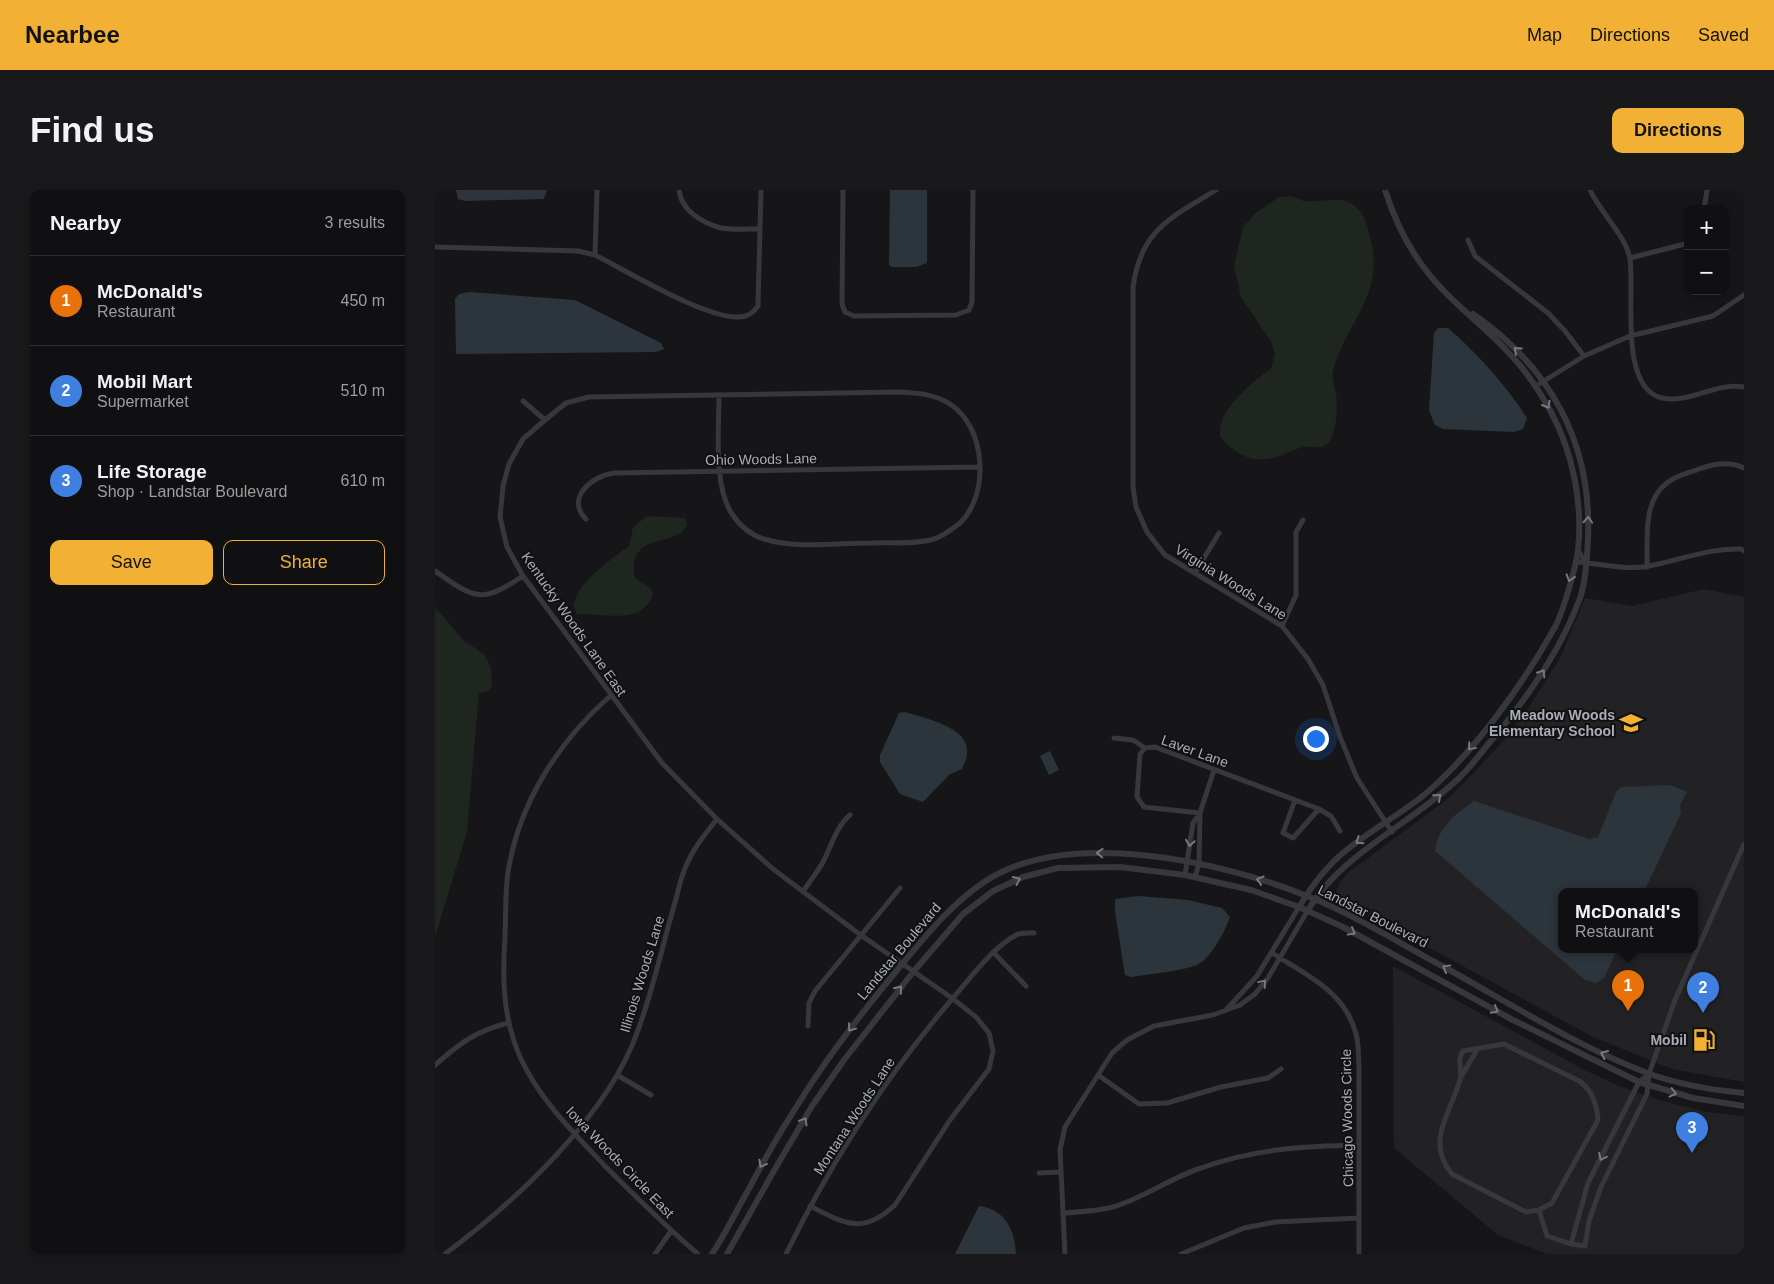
<!DOCTYPE html>
<meta charset="utf-8">
<style>
:root{--surface:#101012;--page:#19191b;--text:#f1f3f6;--muted:#9c9d9f;--line:#303032;--accent:#f2b134}
body{margin:0;font-family:Helvetica,sans-serif;background:var(--page);color:var(--text)}
.controls{position:absolute;right:15px;top:15px;display:grid;overflow:hidden;border-radius:10px;box-shadow:0 2px 8px #0003}
.controls button{width:45px;height:45px;display:grid;place-items:center;padding:0;border:0;border-bottom:1px solid var(--line);background:var(--surface);color:var(--text);font:25px sans-serif}
.you{position:absolute;left:880px;top:548px;width:18px;height:18px;margin:-12px;border:4px solid #fff;border-radius:50%;background:#1a73e8;box-shadow:0 0 0 8px #1a73e833}
.badge{display:grid;place-items:center;width:32px;height:32px;border-radius:50%;background:var(--accent);color:#fff;font-size:16px;font-weight:700}
.pin{position:absolute;translate:-50% -41px;filter:drop-shadow(0 1px 2px #0008)}
.pin::after{content:'';position:absolute;top:26px;width:18px;height:15px;background:inherit;clip-path:polygon(0 0,100% 0,50% 100%)}
.popup{position:absolute;left:1123px;top:698px;width:140px;height:65px;box-sizing:border-box;display:grid;place-content:center;border-radius:10px;background:var(--surface);filter:drop-shadow(0 1px 4px #0005);font-size:16px;white-space:nowrap;color:var(--muted)}
.popup b{font-size:19px;color:var(--text)}
.popup::after{content:'';position:absolute;left:50%;top:100%;margin-left:-10px;border:10px solid transparent;border-top-color:var(--surface)}
.list{margin:0;padding:0;list-style:none}
h2{display:flex;justify-content:space-between;align-items:center;height:65px;margin:0;padding:0 20px;font-size:21px}
h2 small{font-size:16px;font-weight:400;color:var(--muted)}
.list li{display:grid;grid-template-columns:32px 1fr auto;gap:15px;align-items:center;box-sizing:border-box;height:90px;padding:0 20px;border-top:1px solid var(--line)}
.list b{display:block;font-size:19px;white-space:nowrap}
.list p{margin:0;font-size:16px;white-space:nowrap;color:var(--muted)}
.list em{font-size:16px;font-style:normal;color:var(--muted)}
.actions{display:flex;gap:10px;padding:15px 20px}
.actions a{flex:1;padding:11px 0;border:1px solid var(--accent);border-radius:10px;text-align:center;font-size:18px;color:var(--accent)}
.actions .main{background:var(--accent);color:#111}
.map{position:relative;flex:none;width:1309px;height:1064px;overflow:hidden;border-radius:10px}
header{display:flex;align-items:center;gap:30px;box-sizing:border-box;height:70px;padding:0 25px;background:var(--accent);color:#111}
header strong{font-size:24px}
nav{display:flex;gap:28px;margin-inline-start:auto;font-size:18px}
.intro{display:flex;align-items:center;justify-content:space-between;box-sizing:border-box;height:120px;padding:0 30px}
h1{margin:0;font-size:35px}
.button{padding:12px 22px;border-radius:10px;background:var(--accent);color:#111;font-size:18px;font-weight:700}
main{display:flex;gap:30px;padding:0 30px}
aside{flex:1;background:var(--surface);border-radius:10px;box-shadow:0 2px 8px #0003}
.map>svg:first-child{display:block}
</style>
<header>
<strong>Nearbee</strong>
<nav><a>Map</a><a>Directions</a><a>Saved</a></nav>
</header>
<div class="intro"><h1>Find us</h1><a class="button">Directions</a></div>
<main>
<aside>
<h2>Nearby<small>3 results</small></h2>
<ul class="list">
<li><span class="badge" style="background:#e8710a">1</span><div><b>McDonald's</b><p>Restaurant</p></div><em>450 m</em></li>
<li><span class="badge" style="background:#3f7fe0">2</span><div><b>Mobil Mart</b><p>Supermarket</p></div><em>510 m</em></li>
<li><span class="badge" style="background:#3f7fe0">3</span><div><b>Life Storage</b><p>Shop · Landstar Boulevard</p></div><em>610 m</em></li>
</ul>
<div class="actions"><a class="main">Save</a><a>Share</a></div>
</aside>
<div class="map">
<svg width="1309" height="1064" viewBox="0 0 1309 1064">
<rect width="100%" height="100%" fill="#161618"/>
<path fill="#222225" fill-rule="evenodd" d="M 1269,399 L 1309,407 L 1309,892 L 1237,879 L 1158,847 L 905,709 L 901,701 L 905,692 L 914,682 L 1011,610 L 1029,593 L 1071,548 L 1093,519 L 1126,466 L 1150,408 L 1197,416 ZM 1127,702 L 1259,702 L 1259,760 L 1127,760 Z
M 958,776 L 1148,879 L 1184,896 L 1224,910 L 1272,922 L 1309,926 L 1309,1064 L 1112,1064 L 1063,1045 L 959,958 Z"/>
<path fill="#1e261f" d="M 855,6 C 860,7 865,10 869,11 C 888,13 909,3 923,19 C 930,27 933,37 935,47 C 951,104 912,130 898,181 C 896,189 900,196 901,204 C 903,218 902,239 894,252 C 888,260 878,256 869,257 C 862,258 854,262 848,265 C 819,275 805,268 785,247 C 785,242 785,236 787,231 C 793,213 820,189 836,179 L 840,163 L 836,152 L 806,107 L 799,76 L 808,37 L 821,23 L 844,7 Z
M 212,326 L 250,328 L 252,333 C 246,360 191,338 200,388 L 216,398 L 218,405 C 206,436 168,423 142,424 L 138,414 L 145,399 L 155,387 L 180,366 L 194,356 L 198,337 Z
M 0,417 L 28,450 L 49,464 L 56,477 L 57,496 L 54,501 L 44,503 L 32,642 L 0,747 Z"/>
<path fill="#2c353c" d="M 21,0 L 112,0 L 109,9 L 30,11 L 23,9 Z
M 455,0 L 492,0 L 492,73 L 481,77 L 457,77 L 454,75 Z
M 34,102 L 140,110 L 226,153 L 229,159 L 221,162 L 21,164 L 20,109 L 24,104 Z
M 1003,138 L 1013,138 C 1042,163 1071,195 1092,228 L 1088,239 L 1079,242 L 1008,239 L 1000,235 L 994,220 L 999,143 Z
M 470,522 C 489,528 535,537 532,563 C 532,568 529,574 527,579 L 514,585 L 488,612 L 465,604 L 445,572 L 445,565 L 464,523 Z
M 615,561 L 624,580 L 614,585 L 605,566 Z
M 1235,595 L 1252,602 L 1245,615 L 1246,623 L 1209,702 L 1127,702 L 1127,760 L 1182,760 L 1169,788 L 1161,793 L 1150,790 L 1000,661 C 1003,637 1020,624 1039,611 L 1154,649 L 1163,647 L 1181,602 L 1186,597 Z
M 703,706 L 753,710 L 787,718 L 795,727 C 789,743 777,767 762,775 C 747,781 714,784 696,787 L 690,785 L 680,722 L 680,709 Z
M 544,1016 C 570,1019 580,1040 581,1064 L 520,1064 Z"/>
<g fill="none" stroke-linecap="round" stroke-linejoin="round">
<path stroke="#37383d" stroke-width="5" d="M 244,0 C 246,20 267,33 286,38 C 298,40 313,39 325,39
M 408,0 L 407,114 L 410,122 L 419,126 L 521,125 L 534,120 L 537,112 L 538,0
M 781,0 C 736,28 706,39 698,97 L 698,297 L 701,317 L 712,342 L 730,365 L 847,436 L 873,469 L 888,495 L 905,547 L 922,588 L 957,642
M 1155,0 C 1165,22 1191,46 1195,69 C 1200,100 1183,198 1227,208 C 1254,214 1281,192 1309,197
M 1269,19 L 1272,0
M 1033,50 L 1040,66 L 1113,123 L 1130,141 L 1149,166
M 0,57 L 143,61 L 160,65 C 194,82 269,128 304,127 C 313,127 318,123 323,116 L 326,0
M 160,65 L 162,0
M 1195,68 L 1250,54 L 1253,51
M 1101,196 L 1149,166 L 1195,146 L 1278,126 L 1309,105
M 284,205 C 284,239 278,296 297,324 C 305,336 316,345 329,349 C 362,359 401,353 435,353 C 455,352 479,355 499,349 C 509,346 517,339 525,333 C 555,304 551,237 515,214 C 499,204 483,203 464,202 L 154,207 L 131,213 L 110,230 L 88,249 L 74,274 L 68,296 L 65,327 L 72,357 L 88,386 L 227,573 L 282,629 L 338,679 L 427,746 L 517,808 L 541,827 L 554,843 L 558,861 L 554,879 L 515,930 L 460,1015 C 428,1045 410,1034 375,1016
M 88,211 L 110,230
M 151,329 C 130,308 157,286 179,283 L 544,277
M 1143,360 L 1151,373
M 1140,372 C 1165,373 1190,381 1214,376 C 1246,370 1273,358 1306,359 L 1309,361
M 1212,377 C 1213,350 1207,311 1232,293 C 1240,286 1254,283 1264,279 C 1278,274 1296,271 1309,278
M 0,381 C 40,409 46,414 88,386
M 760,383 L 784,343
M 847,436 L 861,405 L 861,342 L 868,330
M 175,506 C 123,552 84,613 73,682 C 70,703 71,726 70,747 C 67,789 68,830 86,869 C 105,910 139,943 170,976 C 200,1006 230,1036 263,1064
M 679,548 L 698,550 L 710,558
M 860,610 L 848,643 L 858,648 L 884,619
M 765,623 L 709,617 L 702,607 L 705,564 L 710,558 L 720,557 L 884,619 L 896,626 L 905,641
M 750,685 L 758,633 L 765,623 L 779,580
M 760,687 L 764,674 L 765,624
M 368,702 C 374,692 382,683 388,672 C 396,657 402,635 415,625
M 558,762 L 591,796
M 837,763 C 871,785 910,801 921,844 C 924,854 923,865 924,875 L 924,1064
M 792,819 L 822,786 L 864,717
M 373,836 L 374,813 L 380,801 L 465,698
M 0,875 C 25,853 41,841 73,833
M 182,885 L 216,905
M 663,885 L 704,914 L 732,913 L 786,897 L 833,888 L 846,879
M 1026,887 L 1042,860
M 604,983 L 625,982
M 1104,1020 L 1117,1013 L 1163,930 C 1162,915 1158,902 1146,892 L 1069,854 L 1028,861 C 1021,871 1028,879 1025,890 C 1015,924 990,952 1017,984 L 1091,1022 L 1104,1020 L 1112,1046 L 1136,1054 L 1150,1056 L 1154,1031 L 1166,997 L 1212,904 L 1214,884 L 1240,810 L 1309,654
M 629,1023 C 645,1022 662,1021 678,1017 C 709,1008 735,988 766,978 C 817,959 870,956 924,955
M 1136,1054 L 1153,993 L 1204,892 L 1214,884
M 10,1064 C 81,1011 174,925 203,840 C 218,800 227,757 239,716 C 243,703 245,689 251,676 C 258,659 270,644 282,629
M 220,1064 L 236,1041
M 351,1064 C 397,970 455,880 524,801 C 541,781 558,758 581,745 C 586,742 594,743 599,743
M 630,1064 L 625,960 L 630,937 L 677,863 L 692,850 L 719,836 L 778,825 L 805,815 L 820,804 L 833,788 L 873,720
M 746,1064 L 809,1038 L 840,1032 L 924,1028"/>
<path stroke="#37383d" stroke-width="6" d="M 864,717 C 876,697 891,677 909,662 C 934,641 963,626 989,605 C 1038,564 1089,493 1120,437 C 1128,422 1141,377 1143,360 C 1148,314 1138,263 1116,222 C 1104,200 1090,179 1072,161 C 1046,133 1013,110 990,79 C 972,56 959,28 950,0
M 873,720 C 908,662 975,635 1023,589 C 1035,578 1045,564 1055,552 C 1092,509 1125,462 1145,408 C 1151,390 1152,368 1153,348 C 1157,253 1116,178 1038,124
M 277,1064 C 291,1043 302,1019 315,997 C 331,966 348,937 367,908 C 395,863 429,820 463,779 C 489,748 514,716 549,692 C 631,637 786,671 872,706 C 920,725 964,753 1009,777 C 1076,814 1143,857 1215,884 C 1245,895 1277,900 1309,903
M 292,1064 L 340,979 L 377,916 L 409,870 L 479,781 L 528,724 L 558,701 L 588,687 L 623,678 L 685,677 L 750,685 L 816,700 L 864,717 L 908,737 L 1076,829 L 1204,892 L 1258,908 L 1309,916"/>
</g>
<defs><path id="oneway-chevron" d="M-2-3.5L2.5 0L-2 3.5" fill="none" stroke-width="1.6" stroke-linecap="round" stroke-linejoin="round" transform="scale(1.25)"/></defs>
<g stroke="#757881">
<use href="#oneway-chevron" transform="translate(1082 160) rotate(-138)"/>
<use href="#oneway-chevron" transform="translate(1112 215) rotate(60)"/>
<use href="#oneway-chevron" transform="translate(1153 330) rotate(-87)"/>
<use href="#oneway-chevron" transform="translate(1135 388) rotate(107)"/>
<use href="#oneway-chevron" transform="translate(1107 483) rotate(-57)"/>
<use href="#oneway-chevron" transform="translate(1036 557) rotate(130)"/>
<use href="#oneway-chevron" transform="translate(1003 607) rotate(-41)"/>
<use href="#oneway-chevron" transform="translate(924 651) rotate(145)"/>
<use href="#oneway-chevron" transform="translate(755 653) rotate(99)"/>
<use href="#oneway-chevron" transform="translate(665 663) rotate(-178)"/>
<use href="#oneway-chevron" transform="translate(582 690) rotate(-24)"/>
<use href="#oneway-chevron" transform="translate(825 690) rotate(-163)"/>
<use href="#oneway-chevron" transform="translate(917 742) rotate(29)"/>
<use href="#oneway-chevron" transform="translate(1011 778) rotate(-151)"/>
<use href="#oneway-chevron" transform="translate(828 793) rotate(-50)"/>
<use href="#oneway-chevron" transform="translate(464 799) rotate(-51)"/>
<use href="#oneway-chevron" transform="translate(1060 820) rotate(28)"/>
<use href="#oneway-chevron" transform="translate(416 838) rotate(127)"/>
<use href="#oneway-chevron" transform="translate(1169 864) rotate(-155)"/>
<use href="#oneway-chevron" transform="translate(1238 903) rotate(14)"/>
<use href="#oneway-chevron" transform="translate(369 931) rotate(-59)"/>
<use href="#oneway-chevron" transform="translate(1167 967) rotate(116)"/>
<use href="#oneway-chevron" transform="translate(327 974) rotate(119)"/>
</g>
<defs>
<symbol id="school-bare" viewBox="-9 -9 18 18"><path d="M0-5L7-2L0 1L-7-2ZM-4 1L0 2.5L4 1V4Q0 6-4 4Z" fill="#f2b134" stroke="#111113" stroke-width="2.5" paint-order="stroke"/></symbol>
<symbol id="fuel-bare" viewBox="-9 -9 18 18"><path d="M-5.5-6h7V0h2V4h1.3V-2.5L3-4.5l.8-.8L6-3V5H2.5V1h-1V6h-7ZM-4.2-4.7v3.2H.2V-4.7Z" fill="#f2b134" stroke="#111113" stroke-width="2.5" paint-order="stroke"/></symbol>
</defs>
<g fill-rule="evenodd">
<use href="#school-bare" x="1180" y="517" width="32" height="32"/>
<use href="#fuel-bare" x="1253" y="834" width="32" height="32"/>
</g>
<g text-anchor="middle" dominant-baseline="central" stroke-width="4" stroke-linejoin="round" paint-order="stroke">
<g font-size="14" fill="#a8adb8" stroke="#111113">
<text transform="translate(326 269) rotate(-1)">Ohio Woods Lane</text>
<text transform="translate(796 392) rotate(32)">Virginia Woods Lane</text>
<text transform="translate(139 434) rotate(55)">Kentucky Woods Lane East</text>
<text transform="translate(760 561) rotate(20)">Laver Lane</text>
<text transform="translate(938 726) rotate(27)">Landstar Boulevard</text>
<text transform="translate(464 761) rotate(-50)">Landstar Boulevard</text>
<text transform="translate(207 784) rotate(-73)">Illinois Woods Lane</text>
<text transform="translate(419 926) rotate(-57)">Montana Woods Lane</text>
<text transform="translate(912 928) rotate(-91)">Chicago Woods Circle</text>
<text transform="translate(185 972) rotate(46)">Iowa Woods Circle East</text>
</g>
<g font-size="14" font-weight="bold" fill="#a8adb8" stroke="#111113" text-anchor="end">
<text x="1180" y="525">Meadow Woods<tspan x="1180" dy="16">Elementary School</tspan></text>
<text x="1252" y="850">Mobil</text>
</g>
</g>
</svg>
<div class="controls">
<button>+</button>
<button>−</button>
</div>
<div class="you"></div>
<div class="pin badge" style="left:1193px;top:821px;background:#e8710a">1</div>
<div class="popup"><b>McDonald's</b>Restaurant</div>
<div class="pin badge" style="left:1268px;top:823px;background:#3f7fe0">2</div>
<div class="pin badge" style="left:1257px;top:963px;background:#3f7fe0">3</div>
</div>
</main>
